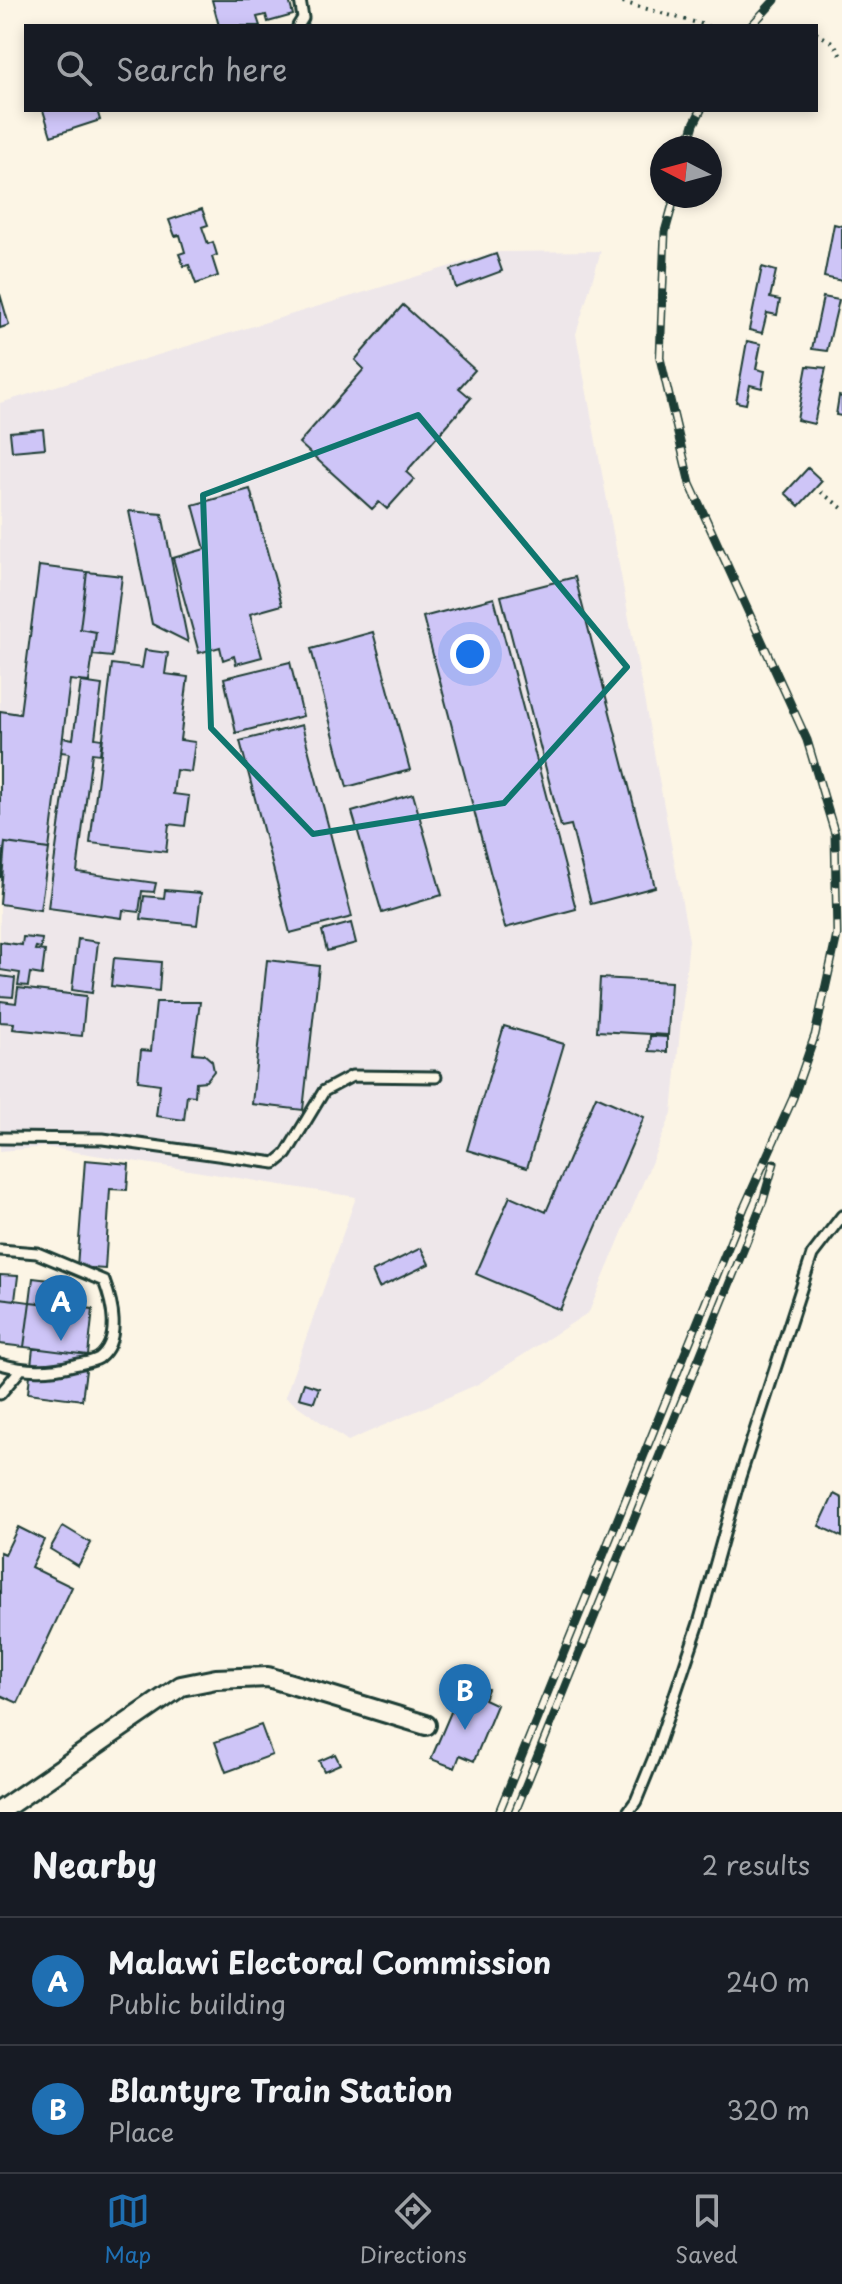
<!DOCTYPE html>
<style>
:root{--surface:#171b24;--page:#242831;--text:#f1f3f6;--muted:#9ea1a6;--line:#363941;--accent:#1f6fb2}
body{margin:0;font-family:"Playpen Sans",sans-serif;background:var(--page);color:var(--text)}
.compass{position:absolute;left:650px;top:136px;width:72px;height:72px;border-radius:50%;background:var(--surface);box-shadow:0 4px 12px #0003;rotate:276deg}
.you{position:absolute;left:470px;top:654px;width:28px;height:28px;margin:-20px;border:6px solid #fff;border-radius:50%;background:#1a73e8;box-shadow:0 0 0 12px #1a73e833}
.badge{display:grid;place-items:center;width:52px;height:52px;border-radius:50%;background:var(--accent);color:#fff;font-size:26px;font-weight:700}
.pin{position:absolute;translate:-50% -66px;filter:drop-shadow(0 2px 4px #0008)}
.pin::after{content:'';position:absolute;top:42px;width:28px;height:24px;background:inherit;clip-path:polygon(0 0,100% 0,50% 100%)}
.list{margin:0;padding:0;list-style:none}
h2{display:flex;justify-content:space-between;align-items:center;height:104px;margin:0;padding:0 32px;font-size:34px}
h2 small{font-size:26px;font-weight:400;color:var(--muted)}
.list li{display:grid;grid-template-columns:52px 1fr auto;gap:24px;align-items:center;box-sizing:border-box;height:128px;padding:0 32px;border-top:2px solid var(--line)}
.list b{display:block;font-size:30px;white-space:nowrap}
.list p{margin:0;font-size:26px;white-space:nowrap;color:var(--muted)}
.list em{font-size:26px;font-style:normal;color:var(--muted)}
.icon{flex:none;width:44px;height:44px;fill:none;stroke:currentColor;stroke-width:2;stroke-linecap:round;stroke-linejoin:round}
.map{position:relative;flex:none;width:842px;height:1812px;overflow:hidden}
.search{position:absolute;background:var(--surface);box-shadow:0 4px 12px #0003;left:24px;right:24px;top:24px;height:88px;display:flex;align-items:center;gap:20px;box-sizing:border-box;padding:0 28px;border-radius:0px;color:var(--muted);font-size:30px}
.sheet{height:360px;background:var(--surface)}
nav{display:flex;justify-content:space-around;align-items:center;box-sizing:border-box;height:112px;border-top:2px solid var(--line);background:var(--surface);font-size:22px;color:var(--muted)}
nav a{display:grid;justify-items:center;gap:4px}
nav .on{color:var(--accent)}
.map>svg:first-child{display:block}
</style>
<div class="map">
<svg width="842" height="1812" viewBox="0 0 842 1812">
<rect width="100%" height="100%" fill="#fcf5e5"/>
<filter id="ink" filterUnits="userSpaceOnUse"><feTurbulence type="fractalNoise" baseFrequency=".0125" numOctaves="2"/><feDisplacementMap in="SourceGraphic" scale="16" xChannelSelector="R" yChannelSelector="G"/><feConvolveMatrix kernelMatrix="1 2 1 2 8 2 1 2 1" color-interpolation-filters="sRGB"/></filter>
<g filter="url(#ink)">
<path fill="#eee7ea" d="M 601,251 L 576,334 L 689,940 L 672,1113 L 589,1312 L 478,1384 L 348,1441 L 285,1397 L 356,1197 L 45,1147 L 0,1151 L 0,403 L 497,252 Z"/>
<path fill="#cec5f7" stroke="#1f3d34" stroke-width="2" d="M 212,0 L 289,0 L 293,15 L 268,22 L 266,15 L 257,17 L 260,26 L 219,26 Z
M 43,110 L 97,110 L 100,120 L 51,136 Z
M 202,209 L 208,225 L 202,227 L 208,244 L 213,242 L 217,255 L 212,257 L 218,276 L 196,284 L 189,265 L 184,266 L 179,254 L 185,252 L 180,235 L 175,236 L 169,220 Z
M 834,224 L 842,226 L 842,281 L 824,277 Z
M 496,254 L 502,271 L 456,288 L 451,270 Z
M 762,267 L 776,271 L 770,298 L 780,300 L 777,315 L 767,313 L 762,333 L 749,330 Z
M 0,294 L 9,325 L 0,328 Z
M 823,297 L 839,300 L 827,351 L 812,349 Z
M 403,305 L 475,370 L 459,388 L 471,398 L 406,472 L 414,479 L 387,509 L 379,502 L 372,509 L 299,443 L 364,369 L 355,360 Z
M 747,341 L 761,344 L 756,369 L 765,371 L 762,388 L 750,385 L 746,404 L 736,402 Z
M 807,366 L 826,368 L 814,424 L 797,420 Z
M 839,396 L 842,397 L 842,416 L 836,415 Z
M 43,429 L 45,448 L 12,451 L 10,432 Z
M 808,468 L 822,481 L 799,506 L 785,493 Z
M 250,489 L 282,605 L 250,614 L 262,657 L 236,664 L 234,656 L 223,660 L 220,647 L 199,653 L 173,558 L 205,549 L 193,505 Z
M 129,511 L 162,514 L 188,642 L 152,624 Z
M 39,566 L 87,572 L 80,629 L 96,632 L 89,682 L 70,680 L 49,849 L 5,843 L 0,878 L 0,711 L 20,714 Z
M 87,572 L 122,576 L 112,657 L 93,655 L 96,632 L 80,629 Z
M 575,577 L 655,887 L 591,904 L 571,825 L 561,827 L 501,596 Z
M 494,598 L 576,909 L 505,928 L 423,617 Z
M 373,632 L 410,770 L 347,787 L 311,649 Z
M 145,650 L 168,653 L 165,674 L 188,677 L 180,740 L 195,742 L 191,772 L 176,770 L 173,794 L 189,796 L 185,826 L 169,824 L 166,852 L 90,843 L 112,664 L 142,668 Z
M 290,662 L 303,716 L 236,733 L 224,678 Z
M 81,682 L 102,685 L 95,738 L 102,739 L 100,754 L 92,753 L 77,872 L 156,883 L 154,892 L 142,891 L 139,912 L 123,910 L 122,918 L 48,908 L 69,753 L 61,752 L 63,737 L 73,739 Z
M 302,725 L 352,917 L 290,933 L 240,741 Z
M 413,794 L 442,895 L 382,913 L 352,812 Z
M 5,843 L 49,849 L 40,910 L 0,904 Z
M 165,890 L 201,893 L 197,925 L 141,919 L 144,896 L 164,898 Z
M 351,923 L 356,943 L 327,951 L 322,931 Z
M 23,937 L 42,939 L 41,948 L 36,947 L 35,950 L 45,951 L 42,975 L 30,973 L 28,986 L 18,985 L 20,973 L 0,970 L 0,942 L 22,945 Z
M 78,939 L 98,942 L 92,993 L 72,990 Z
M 114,958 L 161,962 L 159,991 L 111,986 Z
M 267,960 L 319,966 L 303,1110 L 252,1104 Z
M 0,976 L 15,978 L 13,997 L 0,996 Z
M 600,978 L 671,982 L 668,1035 L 597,1031 Z
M 18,988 L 86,996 L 82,1036 L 13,1029 L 14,1023 L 0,1022 L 0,1001 L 16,1003 Z
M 156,1002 L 200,1002 L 193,1053 L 204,1054 L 212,1061 L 214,1071 L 206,1081 L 196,1082 L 195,1096 L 187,1095 L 184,1120 L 156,1116 L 160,1084 L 138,1081 L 141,1050 L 151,1051 Z
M 504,1026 L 564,1044 L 527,1168 L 467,1150 Z
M 650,1036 L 667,1037 L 667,1052 L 649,1051 Z
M 596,1096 L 644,1117 L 560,1310 L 476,1274 L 510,1196 L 546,1212 Z
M 85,1160 L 129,1164 L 127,1190 L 110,1189 L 105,1269 L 77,1267 Z
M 421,1248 L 429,1264 L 379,1288 L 372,1272 Z
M 0,1275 L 18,1276 L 15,1300 L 0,1298 Z
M 33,1278 L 66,1282 L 63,1306 L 30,1302 Z
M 0,1298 L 30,1302 L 24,1347 L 0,1344 Z
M 30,1302 L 93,1309 L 88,1355 L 24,1347 Z
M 33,1348 L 88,1355 L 82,1400 L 28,1393 Z
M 304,1383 L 319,1388 L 314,1402 L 299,1398 Z
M 834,1494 L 842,1498 L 842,1537 L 819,1526 Z
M 63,1526 L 91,1543 L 78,1566 L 50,1549 Z
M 18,1527 L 44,1540 L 31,1567 L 72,1587 L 18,1703 L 0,1695 L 0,1552 L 5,1554 Z
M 465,1679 L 488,1689 L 484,1699 L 497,1705 L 474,1761 L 460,1755 L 455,1768 L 431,1759 Z
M 261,1725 L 272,1755 L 226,1772 L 215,1742 Z
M 335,1754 L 340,1764 L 324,1771 L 319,1761 Z"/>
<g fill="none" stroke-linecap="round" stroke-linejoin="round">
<defs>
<path id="lane" d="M 298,26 L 303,18 L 300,0
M 0,1138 L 103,1139 L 275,1163 L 286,1154 L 324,1091 L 352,1076 L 436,1077
M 0,1250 L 37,1253 L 104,1281 C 112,1302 122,1340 99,1358 C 93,1362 81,1363 74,1365 C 48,1372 26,1371 0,1364
M 0,1394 L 21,1369
M 628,1812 L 636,1801 L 654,1757 L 699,1623 L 740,1477 L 812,1255 L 842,1216"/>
<path id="street" d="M 0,1811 L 181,1686 L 216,1679 L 268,1677 L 426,1725"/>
</defs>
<use href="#lane" stroke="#1f3d34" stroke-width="15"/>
<use href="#street" stroke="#1f3d34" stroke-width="24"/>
<path stroke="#1f3d34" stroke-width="4" stroke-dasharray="2 6" stroke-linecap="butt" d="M 615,0 L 708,26
M 771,26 L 788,26
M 816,33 L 834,43 L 842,58
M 821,492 L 842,508"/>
<use href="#lane" stroke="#fcf5e5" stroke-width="9"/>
<use href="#street" stroke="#fcf5e5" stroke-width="18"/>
<defs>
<path id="rail" d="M 751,26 L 775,0
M 687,148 L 694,124 L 701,110
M 499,1812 L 744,1208 L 793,1098 L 815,1035 L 837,935 L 835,834 L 807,740 L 690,484 L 660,358 L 665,232 L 675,196
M 515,1812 L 763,1201 L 774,1163"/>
</defs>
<use href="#rail" stroke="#1f3d34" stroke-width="9"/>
<use href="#rail" stroke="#fcf5e5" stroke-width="6" stroke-dasharray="18" stroke-linecap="butt"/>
</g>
</g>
<path fill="none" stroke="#0f766e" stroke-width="6" stroke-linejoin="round" d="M 418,415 L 627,667 L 504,803 L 313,834 L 211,728 L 203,495 Z"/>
</svg>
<svg class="compass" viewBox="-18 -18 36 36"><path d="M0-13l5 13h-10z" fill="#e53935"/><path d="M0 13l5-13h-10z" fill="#9ea1a6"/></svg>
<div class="you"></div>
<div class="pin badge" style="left:61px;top:1341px">A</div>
<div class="pin badge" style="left:465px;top:1730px">B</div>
<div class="search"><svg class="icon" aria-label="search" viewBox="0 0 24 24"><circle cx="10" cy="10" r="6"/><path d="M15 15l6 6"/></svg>Search here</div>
</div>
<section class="sheet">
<h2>Nearby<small>2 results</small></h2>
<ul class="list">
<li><span class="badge">A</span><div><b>Malawi Electoral Commission</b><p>Public building</p></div><em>240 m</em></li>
<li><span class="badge">B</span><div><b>Blantyre Train Station</b><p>Place</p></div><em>320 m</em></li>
</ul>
</section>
<nav>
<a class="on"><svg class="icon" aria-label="map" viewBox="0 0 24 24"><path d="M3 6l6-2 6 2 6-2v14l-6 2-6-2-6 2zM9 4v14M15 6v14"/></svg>Map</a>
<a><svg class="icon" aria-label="directions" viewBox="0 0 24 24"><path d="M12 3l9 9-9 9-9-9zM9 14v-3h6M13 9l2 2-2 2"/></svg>Directions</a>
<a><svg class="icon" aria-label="saved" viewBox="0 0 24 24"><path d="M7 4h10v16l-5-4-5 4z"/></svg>Saved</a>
</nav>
